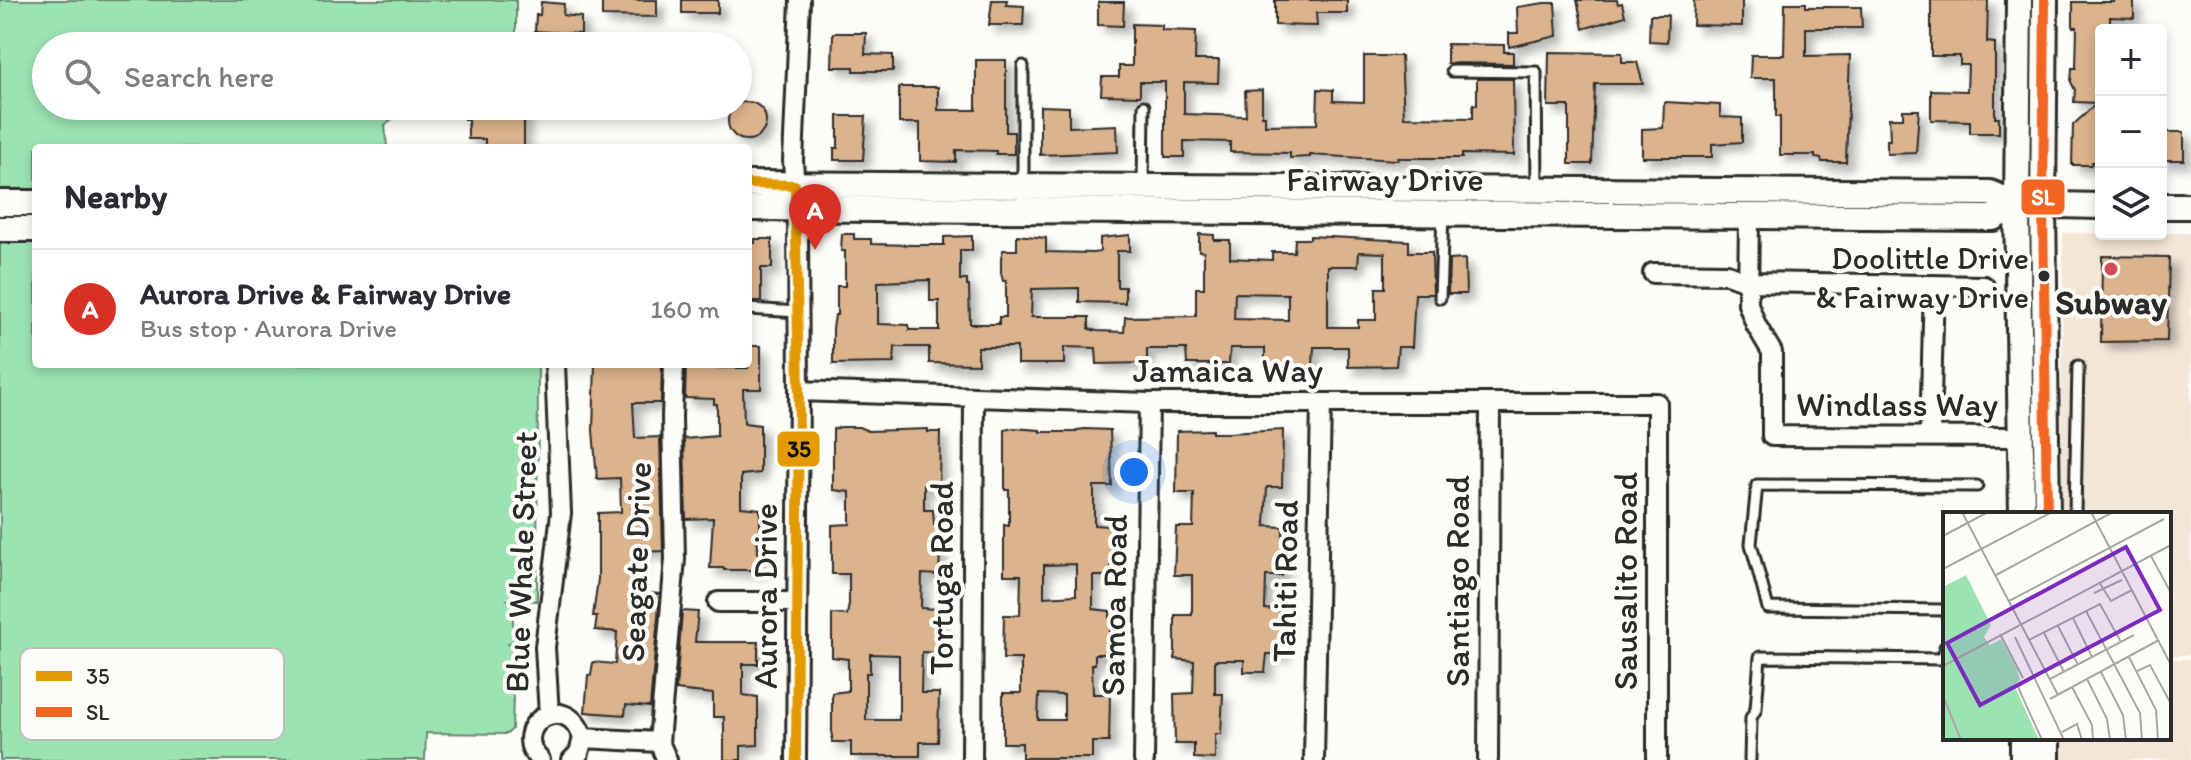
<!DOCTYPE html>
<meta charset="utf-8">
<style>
:root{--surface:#fff;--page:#f2f2f3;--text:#2b2b33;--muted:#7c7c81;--line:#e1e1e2;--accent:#d93025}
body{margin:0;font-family:Itim,sans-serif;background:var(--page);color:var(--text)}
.controls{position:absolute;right:24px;top:24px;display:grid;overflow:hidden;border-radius:8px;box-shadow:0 4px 12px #0003}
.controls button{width:72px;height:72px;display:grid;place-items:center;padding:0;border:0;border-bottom:2px solid var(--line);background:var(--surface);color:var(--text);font:40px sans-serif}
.you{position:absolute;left:1134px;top:472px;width:28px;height:28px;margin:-20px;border:6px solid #fff;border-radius:50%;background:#1a73e8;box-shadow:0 0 0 12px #1a73e833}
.badge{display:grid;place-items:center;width:52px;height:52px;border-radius:50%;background:var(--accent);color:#fff;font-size:26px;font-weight:700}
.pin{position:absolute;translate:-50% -66px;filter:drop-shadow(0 2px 4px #0008)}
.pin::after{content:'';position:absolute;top:42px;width:28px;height:24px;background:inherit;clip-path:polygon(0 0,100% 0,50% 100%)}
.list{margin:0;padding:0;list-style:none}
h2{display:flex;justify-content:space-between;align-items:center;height:104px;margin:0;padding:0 32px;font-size:34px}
h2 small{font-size:26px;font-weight:400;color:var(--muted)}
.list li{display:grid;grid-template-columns:52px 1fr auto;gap:24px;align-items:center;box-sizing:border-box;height:120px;padding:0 32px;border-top:2px solid var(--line)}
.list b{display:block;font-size:30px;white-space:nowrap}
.list p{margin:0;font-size:26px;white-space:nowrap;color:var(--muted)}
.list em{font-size:26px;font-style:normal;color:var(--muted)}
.icon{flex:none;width:44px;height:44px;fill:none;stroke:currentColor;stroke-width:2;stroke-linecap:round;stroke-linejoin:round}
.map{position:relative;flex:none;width:2191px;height:760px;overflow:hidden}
.search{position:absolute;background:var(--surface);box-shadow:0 4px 12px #0003;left:32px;top:32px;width:720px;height:88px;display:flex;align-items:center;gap:20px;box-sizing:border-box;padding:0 28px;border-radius:44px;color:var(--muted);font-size:30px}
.panel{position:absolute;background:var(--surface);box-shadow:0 4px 12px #0003;left:32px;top:144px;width:720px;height:224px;border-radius:8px}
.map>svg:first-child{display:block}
</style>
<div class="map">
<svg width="2191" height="760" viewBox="0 0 2191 760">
<defs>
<filter id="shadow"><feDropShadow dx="7" dy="7" stdDeviation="4" flood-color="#0004"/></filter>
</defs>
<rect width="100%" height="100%" fill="#fdfcf7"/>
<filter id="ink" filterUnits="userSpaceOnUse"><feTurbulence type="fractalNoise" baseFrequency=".0125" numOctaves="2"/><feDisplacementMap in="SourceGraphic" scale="16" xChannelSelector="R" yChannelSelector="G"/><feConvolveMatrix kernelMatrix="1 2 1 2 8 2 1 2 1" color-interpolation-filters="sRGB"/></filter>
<g filter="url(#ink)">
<path fill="#f3e6d7" d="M 2063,233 L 2191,233 L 2191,655 L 2169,656 L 2169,514 L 2061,514 Z
M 2169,659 L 2191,659 L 2191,760 L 2059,760 L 2059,738 L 2169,738 Z"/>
<path fill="#9be4b2" stroke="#63886e" stroke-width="2" d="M 0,0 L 516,0 L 516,46 L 46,46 L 46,106 L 407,106 L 385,125 L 387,148 L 36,148 L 36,364 L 538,364 L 537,601 L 508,600 L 512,603 L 514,641 L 508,644 L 515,651 L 514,682 L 508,689 L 513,696 L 512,729 L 507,734 L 426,733 L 425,760 L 0,760 Z"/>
<path fill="#dbb38c" stroke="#2b2b2b" stroke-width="2" fill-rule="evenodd" filter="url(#shadow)" d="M 602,0 L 657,0 L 657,17 L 602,16 Z
M 682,0 L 718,0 L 718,13 L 682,13 Z
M 992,0 L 1007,0 L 1006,5 L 1024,6 L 1023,25 L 989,25 Z
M 1275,0 L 1347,0 L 1347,13 L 1316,13 L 1317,26 L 1275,25 Z
M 1577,0 L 1617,0 L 1618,4 L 1622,3 L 1625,16 L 1583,29 Z
M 1694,0 L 1742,0 L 1742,26 L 1693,25 Z
M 1931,0 L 1988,0 L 1987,42 L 1995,43 L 1995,118 L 1999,118 L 1999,133 L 1970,133 L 1970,121 L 1931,120 L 1931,90 L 1967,91 L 1968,65 L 1960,65 L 1960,56 L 1931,56 Z
M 2114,0 L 2134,0 L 2134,18 L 2110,17 L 2110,30 L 2101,30 L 2101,162 L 2092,162 L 2091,165 L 2072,165 L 2073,125 L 2097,103 L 2074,102 L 2075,90 L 2071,82 L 2072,68 L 2076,68 L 2077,27 L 2073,27 L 2073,2 L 2114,2 Z
M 541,2 L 564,4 L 563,15 L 581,17 L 581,34 L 535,31 L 536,15 L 540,15 Z
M 1098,2 L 1124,2 L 1123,26 L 1098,25 Z
M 1544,3 L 1555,3 L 1557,36 L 1509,47 L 1509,33 L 1518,33 L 1517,7 Z
M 1785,3 L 1806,3 L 1806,7 L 1861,7 L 1862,28 L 1806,28 L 1806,56 L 1850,55 L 1846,162 L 1822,162 L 1821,159 L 1815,158 L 1815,155 L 1780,155 L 1780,117 L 1776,117 L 1776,78 L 1750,78 L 1751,55 L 1784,55 Z
M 1650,15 L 1668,15 L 1667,42 L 1649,41 Z
M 1132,24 L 1162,25 L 1162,30 L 1196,31 L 1195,60 L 1219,60 L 1218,83 L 1184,82 L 1184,114 L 1246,116 L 1245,91 L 1262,90 L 1262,116 L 1265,116 L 1265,125 L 1317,124 L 1318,89 L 1333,90 L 1333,101 L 1364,102 L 1364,56 L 1401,56 L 1404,117 L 1473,118 L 1473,104 L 1477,105 L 1477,79 L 1513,79 L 1514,155 L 1462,154 L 1462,158 L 1398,158 L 1398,160 L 1310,155 L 1310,157 L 1290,158 L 1290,153 L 1230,152 L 1230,142 L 1184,141 L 1184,157 L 1165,157 L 1165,82 L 1140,82 L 1140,96 L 1101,95 L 1102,77 L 1119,77 L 1119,66 L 1132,66 Z
M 833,33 L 866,33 L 865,54 L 893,55 L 893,71 L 854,71 L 854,67 L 832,67 Z
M 1447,44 L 1504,45 L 1504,52 L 1513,52 L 1513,64 L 1447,63 Z
M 1549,52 L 1622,53 L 1622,62 L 1637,62 L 1643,84 L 1595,84 L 1592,164 L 1569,164 L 1569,106 L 1548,106 Z
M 976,60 L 1006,60 L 1006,132 L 1014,132 L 1014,154 L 996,154 L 996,151 L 956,150 L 956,162 L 920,161 L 920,123 L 899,123 L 899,87 L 938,87 L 938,110 L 976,110 Z
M 1664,102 L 1720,105 L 1720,117 L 1742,118 L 1742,142 L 1712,144 L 1712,157 L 1642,157 L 1642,129 L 1663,128 Z
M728 121a19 19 0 1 1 38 0a19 19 0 1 1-38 0Z
M 464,106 L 524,106 L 524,147 L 485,146 L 485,139 L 468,139 L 468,119 L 464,119 Z
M 1040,106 L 1069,107 L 1069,127 L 1117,125 L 1118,152 L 1040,155 Z
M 1903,110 L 1919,110 L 1916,153 L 1887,154 L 1887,140 L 1890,140 L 1889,118 L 1903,118 Z
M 838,116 L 866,116 L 863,160 L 834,160 L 834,148 L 838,148 Z
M 2161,132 L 2184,132 L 2184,160 L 2161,160 Z
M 842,234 L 854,234 L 854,239 L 871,239 L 871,244 L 913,245 L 944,245 L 944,237 L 972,236 L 972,250 L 960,250 L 960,280 L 967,280 L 967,286 L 969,286 L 970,324 L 999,324 L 999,317 L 1006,317 L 1006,281 L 1003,281 L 1001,273 L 1001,258 L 1003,250 L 1017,250 L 1017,235 L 1046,238 L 1046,252 L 1093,253 L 1100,252 L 1100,238 L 1130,235 L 1130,251 L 1117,251 L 1117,287 L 1125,287 L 1125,303 L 1079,302 L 1079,288 L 1032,289 L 1031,317 L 1089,317 L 1089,329 L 1097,331 L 1124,332 L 1125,317 L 1196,316 L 1196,288 L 1204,288 L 1204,252 L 1199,251 L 1199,234 L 1214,235 L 1214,240 L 1230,240 L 1230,258 L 1272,260 L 1272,252 L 1294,252 L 1295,239 L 1310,239 L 1310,236 L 1409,241 L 1409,252 L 1432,252 L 1433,294 L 1415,294 L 1412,347 L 1398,347 L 1396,366 L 1348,367 L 1348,347 L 1314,347 L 1313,366 L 1265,366 L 1265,348 L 1230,348 L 1229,364 L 1187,364 L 1186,349 L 1147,349 L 1147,363 L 1097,364 L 1096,348 L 1064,347 L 1064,364 L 1017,364 L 1017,347 L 978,347 L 978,364 L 929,363 L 929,347 L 895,347 L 894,363 L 833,364 L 833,328 L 835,315 L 837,315 L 837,286 L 845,286 L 845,251 L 841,251 ZM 1359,252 L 1385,253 L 1385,288 L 1376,288 L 1376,320 L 1358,320 L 1358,327 L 1328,327 L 1328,266 L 1358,266 ZM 930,280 L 930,301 L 939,301 L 939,330 L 909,330 L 909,325 L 878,324 L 878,282 ZM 1235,293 L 1288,294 L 1288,320 L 1234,319 Z
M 755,239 L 772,239 L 772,268 L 761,268 L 761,301 L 748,301 L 748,243 L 755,243 Z
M 2102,256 L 2169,257 L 2167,341 L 2101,342 Z
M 1465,259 L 1466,294 L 1448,294 L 1449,260 Z
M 748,346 L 761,346 L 761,389 L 743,389 L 744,423 L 760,425 L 760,473 L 741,475 L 741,507 L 760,509 L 760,531 L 757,531 L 759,570 L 724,570 L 724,568 L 710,568 L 713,518 L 686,519 L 684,439 L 717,436 L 717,404 L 714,404 L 714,399 L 685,398 L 686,364 L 714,364 L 714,368 L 748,368 Z
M 595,364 L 662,364 L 661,403 L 633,403 L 635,438 L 660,437 L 663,551 L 638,552 L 636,592 L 660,594 L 650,707 L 626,705 L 625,715 L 585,712 L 588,675 L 591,675 L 593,662 L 615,664 L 617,632 L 595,630 L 597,616 L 593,616 L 598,579 L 598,513 L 621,512 L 620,478 L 597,479 L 593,430 Z
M 841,427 L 859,427 L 868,431 L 928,429 L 928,432 L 940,432 L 939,485 L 924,485 L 924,510 L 933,510 L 934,525 L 941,525 L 939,575 L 922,574 L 921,608 L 939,609 L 939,653 L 922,652 L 921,693 L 939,693 L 938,742 L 920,742 L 920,756 L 851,756 L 851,742 L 832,742 L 832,693 L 848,691 L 848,659 L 832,657 L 832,614 L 847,615 L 849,604 L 849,574 L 832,574 L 832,525 L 850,524 L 850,492 L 833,490 L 833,429 ZM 870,654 L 899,655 L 899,720 L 866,720 L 866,673 L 870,673 Z
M 1013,428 L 1040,430 L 1040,432 L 1076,432 L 1077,430 L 1085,429 L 1110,430 L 1112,486 L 1094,486 L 1094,525 L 1111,526 L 1111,576 L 1093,576 L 1093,609 L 1110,611 L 1110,654 L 1095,654 L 1095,664 L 1092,664 L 1093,694 L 1110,694 L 1109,742 L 1092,742 L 1092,758 L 1022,758 L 1022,743 L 1003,743 L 1003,693 L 1021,693 L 1021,659 L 1003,659 L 1004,615 L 1020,615 L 1021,575 L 1004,575 L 1004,525 L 1009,526 L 1009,490 L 1005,490 L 1005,430 ZM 1076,564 L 1076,595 L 1044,597 L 1044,565 ZM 1039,694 L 1064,695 L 1064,720 L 1038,720 Z
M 1212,430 L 1212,433 L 1227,433 L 1283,430 L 1282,487 L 1267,487 L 1265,526 L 1283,527 L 1282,576 L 1266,576 L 1265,609 L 1283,611 L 1282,654 L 1267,654 L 1265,672 L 1244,672 L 1244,660 L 1215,660 L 1215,694 L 1223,694 L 1221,734 L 1215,734 L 1215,759 L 1194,758 L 1194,744 L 1175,744 L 1174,694 L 1193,693 L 1194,661 L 1175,659 L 1175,615 L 1192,615 L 1192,575 L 1174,575 L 1176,527 L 1193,527 L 1194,493 L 1176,493 L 1177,431 Z
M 682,611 L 698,612 L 695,642 L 758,642 L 758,664 L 743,664 L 743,695 L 758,697 L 758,745 L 741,746 L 741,760 L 724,760 L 724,717 L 713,717 L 713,694 L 676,690 Z"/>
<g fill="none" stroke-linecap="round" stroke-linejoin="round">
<defs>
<path id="lane" d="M 1452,71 L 1536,72 L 1537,189
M 1023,186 L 1023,66
M 1143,187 L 1144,106
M 1440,298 L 1443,213
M 748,309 L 798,312
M 2075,514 L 2078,366
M 1945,610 L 1768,608 L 1751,544 L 1757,485 L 1977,486
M 1750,760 L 1751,718 L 1756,709 L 1760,657 L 1943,659 L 1945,647"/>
<path id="street" d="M 1749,215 L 1748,304 L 1756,325 L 1772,352 L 1772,436 L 2021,437
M 1653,273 L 1727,274 L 1749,282 L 1984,286
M 799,391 L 1149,403 L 1657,403 L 1657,760
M 1930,435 L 1934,285
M 718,602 L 796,602
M 549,715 L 545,647 L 561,513 L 555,364
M 583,738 L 659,742
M 540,760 C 507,729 565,686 583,738 L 579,753 L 572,760
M 667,760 L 659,742 L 675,559 L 672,417 L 674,364
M 796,760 L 799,391 L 798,226 L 793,161 L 800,0
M 972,760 L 974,397
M 1144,760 L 1149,403
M 1314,760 L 1321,403
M 1488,760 L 1490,403"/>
<path id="secondary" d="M 2019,0 L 2017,204 L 2022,514
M 2045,0 L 2043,206 L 2047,514
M 748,184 L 1990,193 L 2017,204 L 2101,206
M 0,203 L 36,203
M 2161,206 L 2191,206
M 748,208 L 1993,218 L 2017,204
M 0,229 L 36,229
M 2023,760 L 2023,738
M 2047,760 L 2047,738"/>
</defs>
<use href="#lane" stroke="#2b2b2b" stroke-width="15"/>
<use href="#street" stroke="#2b2b2b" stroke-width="24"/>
<use href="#secondary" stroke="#2b2b2b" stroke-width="30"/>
<use href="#lane" stroke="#fdfcf7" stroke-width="9"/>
<use href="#street" stroke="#fdfcf7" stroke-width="18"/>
<use href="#secondary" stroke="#fdfcf7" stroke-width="24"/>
<defs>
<path id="bus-1" d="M 748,184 L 795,185 L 799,391 L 796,760"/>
<path id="bus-2" d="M 2045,0 L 2043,206 L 2047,514"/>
</defs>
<use href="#bus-1" stroke="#fdfcf7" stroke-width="16"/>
<use href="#bus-2" stroke="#fdfcf7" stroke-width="16"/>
<use href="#bus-1" stroke="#e39a04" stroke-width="10"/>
<use href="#bus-2" stroke="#f26522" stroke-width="10"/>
</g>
</g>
<circle fill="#d1495b" stroke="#fdfcf7" stroke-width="3" cx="2111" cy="269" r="8"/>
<circle fill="#2b2b2b" stroke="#fdfcf7" stroke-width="3" cx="2044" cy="276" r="7"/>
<g text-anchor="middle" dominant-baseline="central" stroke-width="8" stroke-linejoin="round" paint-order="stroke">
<g font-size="32" fill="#2b2b2b" stroke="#fdfcf7" text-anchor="end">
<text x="2029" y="258">Doolittle Drive<tspan x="2029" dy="39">&amp; Fairway Drive</tspan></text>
</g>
<g font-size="34" fill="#2b2b2b" stroke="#fdfcf7">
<text x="1385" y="179">Fairway Drive</text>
<text x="1228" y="370">Jamaica Way</text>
<text x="1897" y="404">Windlass Way</text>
<text transform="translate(521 562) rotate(-88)">Blue Whale Street</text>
<text transform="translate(636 562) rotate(-88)">Seagate Drive</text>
<text transform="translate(941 578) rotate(-90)">Tortuga Road</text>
<text transform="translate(1285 581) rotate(-89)">Tahiti Road</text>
<text transform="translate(1457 581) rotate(-90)">Santiago Road</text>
<text transform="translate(1625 581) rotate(-90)">Sausalito Road</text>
<text transform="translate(765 596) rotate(-90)">Aurora Drive</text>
<text transform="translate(1114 605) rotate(-89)">Samoa Road</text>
</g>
<g font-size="34" font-weight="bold" fill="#2b2b2b" stroke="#fdfcf7">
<text x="2111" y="302">Subway</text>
</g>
</g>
<g transform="translate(1943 512)">
<rect width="228" height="228" fill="#fdfcf7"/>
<path d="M 23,63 L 48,113 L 41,125 L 47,133 L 58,127 L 74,157 L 77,168 L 71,173 L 96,228 L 0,228 L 0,75 Z" fill="#9be4b2"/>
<path fill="none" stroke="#a9a8a5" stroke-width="2" d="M 19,0 L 115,183M 148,0 L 228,153M 0,24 L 45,0M 208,44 L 228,81M 0,57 L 109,0M 53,63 L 170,0M 156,70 L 168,89 L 189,78M 151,81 L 179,68M 66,89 L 221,7M 143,99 L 197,201 L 199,228M 130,106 L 149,145M 115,114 L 135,153M 101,121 L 121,160M 57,122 L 80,166M 72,125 L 121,228M 86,128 L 157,92 L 178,130M 186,145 L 213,198 L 215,228M 0,154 L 228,33M 194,159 L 207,153 L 228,192M 158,160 L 180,203 L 183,228M 107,167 L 191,123M 144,167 L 164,207 L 167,228M 81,170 L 75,175 L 99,228M 129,175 L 149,213 L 150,228M 0,184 L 18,228M 107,187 L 216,128M 119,220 L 134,212 L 139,228"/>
<path fill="#7b2cbf" fill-opacity="0.15" stroke="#7b2cbf" stroke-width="4" d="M 183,35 L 217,98 L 37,193 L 4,131 Z"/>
<rect width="228" height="228" fill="none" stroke="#2b2b2b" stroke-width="4"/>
</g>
<rect x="20" y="648" width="264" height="92" rx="12" fill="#fdfcf7" stroke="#bebdba" stroke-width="2"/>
<rect x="36" y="671" width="36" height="10" fill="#e39a04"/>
<rect x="36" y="707" width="36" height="10" fill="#f26522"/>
<g font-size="22" fill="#2b2b2b">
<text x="86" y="684">35</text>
<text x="86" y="720">SL</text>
</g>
<g stroke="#fdfcf7" stroke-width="3">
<rect x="2020" y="178" width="46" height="38" rx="8" fill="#f26522"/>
<rect x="776" y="430" width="45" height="38" rx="8" fill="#e39a04"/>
</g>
<g font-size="22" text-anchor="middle" font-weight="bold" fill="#fff">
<text x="2043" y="205">SL</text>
</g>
<g font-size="22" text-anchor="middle" font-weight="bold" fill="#111">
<text x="799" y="457">35</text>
</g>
</svg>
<div class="controls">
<button>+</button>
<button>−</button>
<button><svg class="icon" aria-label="layers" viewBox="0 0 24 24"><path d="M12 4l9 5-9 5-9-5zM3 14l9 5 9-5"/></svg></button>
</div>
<div class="you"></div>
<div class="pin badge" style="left:815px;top:250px">A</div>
<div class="search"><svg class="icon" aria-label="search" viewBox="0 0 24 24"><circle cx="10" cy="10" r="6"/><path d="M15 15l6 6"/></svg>Search here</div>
<section class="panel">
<h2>Nearby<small></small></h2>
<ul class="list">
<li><span class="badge">A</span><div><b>Aurora Drive &amp; Fairway Drive</b><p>Bus stop · Aurora Drive</p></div><em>160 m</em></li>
</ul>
</section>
</div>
